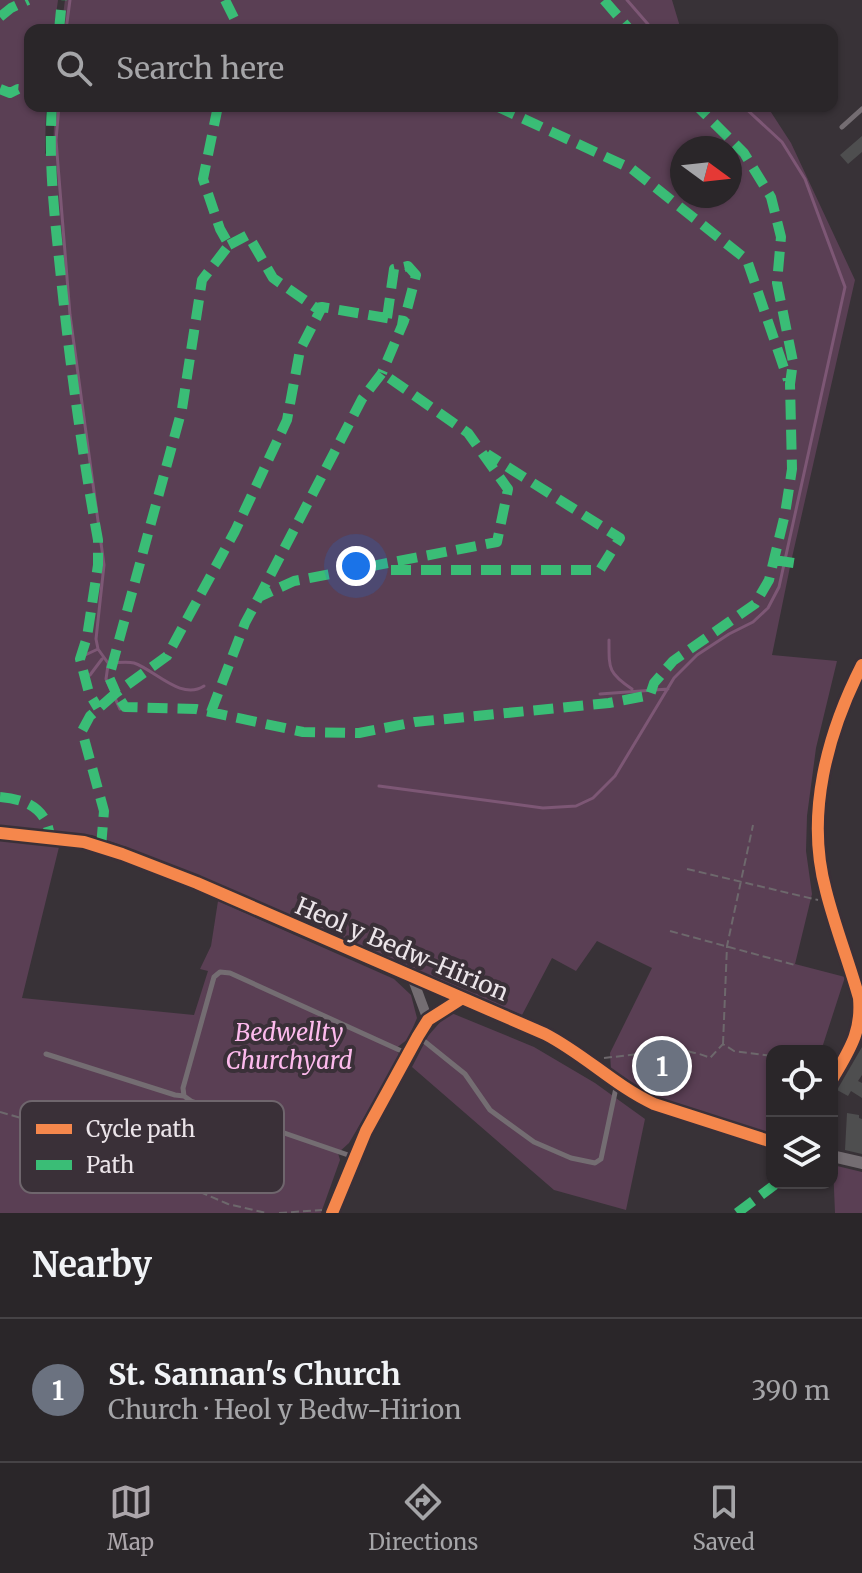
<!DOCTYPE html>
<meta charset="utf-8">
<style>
:root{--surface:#2a2629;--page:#322e31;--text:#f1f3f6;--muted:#a5a5a8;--line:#464346;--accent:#aca6ab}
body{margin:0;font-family:Merriweather,serif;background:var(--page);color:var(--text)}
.controls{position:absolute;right:24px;bottom:24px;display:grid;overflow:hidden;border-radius:16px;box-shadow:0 2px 6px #0004}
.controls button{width:72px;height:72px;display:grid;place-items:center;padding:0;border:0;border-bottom:2px solid var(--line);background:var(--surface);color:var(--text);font:40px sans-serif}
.compass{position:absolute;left:670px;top:136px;width:72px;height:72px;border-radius:50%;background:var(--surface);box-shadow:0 2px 6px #0004;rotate:105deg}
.you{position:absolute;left:356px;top:566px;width:28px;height:28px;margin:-20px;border:6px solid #fff;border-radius:50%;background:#1a73e8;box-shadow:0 0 0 12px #1a73e833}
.badge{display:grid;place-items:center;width:52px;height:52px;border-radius:50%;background:var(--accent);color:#fff;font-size:26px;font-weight:700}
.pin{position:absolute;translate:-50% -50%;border:4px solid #fff;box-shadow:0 2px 8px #0006}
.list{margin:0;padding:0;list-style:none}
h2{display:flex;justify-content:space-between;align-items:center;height:104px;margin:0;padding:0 32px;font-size:34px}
h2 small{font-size:26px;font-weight:400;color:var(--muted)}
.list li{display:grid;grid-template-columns:52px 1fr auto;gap:24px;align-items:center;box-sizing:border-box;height:144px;padding:0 32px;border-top:2px solid var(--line)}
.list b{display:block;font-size:30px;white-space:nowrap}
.list p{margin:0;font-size:26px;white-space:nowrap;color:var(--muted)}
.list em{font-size:26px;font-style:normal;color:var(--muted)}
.icon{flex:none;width:44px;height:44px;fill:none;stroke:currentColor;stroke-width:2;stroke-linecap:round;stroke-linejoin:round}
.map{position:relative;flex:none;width:862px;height:1213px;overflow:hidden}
.search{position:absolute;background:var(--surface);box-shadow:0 2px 6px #0004;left:24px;right:24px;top:24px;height:88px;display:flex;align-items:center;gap:20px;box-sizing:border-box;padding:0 28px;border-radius:16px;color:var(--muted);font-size:30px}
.sheet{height:248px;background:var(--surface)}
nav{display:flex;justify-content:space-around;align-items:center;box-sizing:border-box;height:112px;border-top:2px solid var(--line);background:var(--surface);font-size:22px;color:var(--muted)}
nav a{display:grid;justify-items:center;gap:4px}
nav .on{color:var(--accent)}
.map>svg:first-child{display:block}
</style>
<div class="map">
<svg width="862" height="1213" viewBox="0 0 862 1213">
<rect width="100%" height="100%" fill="#383237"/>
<path fill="#5a3f54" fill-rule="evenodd" d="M 0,0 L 58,0 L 54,30 L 30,30 L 30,106 L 46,106 L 45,154 L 53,147 L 55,106 L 767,106 L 791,143 L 855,280 L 791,562 L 772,655 L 837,661 L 816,748 L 807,816 L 806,851 L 812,894 L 795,964 L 845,977 L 821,1051 L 772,1051 L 772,1138 C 725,1122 646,1105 611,1070 L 610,1053 L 652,968 L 597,941 L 576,971 L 552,958 L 522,1015 L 118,844 L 92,835 L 0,827 ZM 682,148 L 730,148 L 730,196 L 682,196 Z
M 65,0 L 672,0 L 681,30 L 61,30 Z
M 0,839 L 59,847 L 22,998 L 194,1015 L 208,971 L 200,969 L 211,946 L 218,901 L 394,979 L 411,995 L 417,1018 L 408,1039 L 395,1049 L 399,1054 L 395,1065 L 349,1143 L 338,1153 L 340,1160 L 321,1213 L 0,1213 Z
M 449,1012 L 534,1047 L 595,1083 L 645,1119 L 626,1210 L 554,1190 L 412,1067 L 428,1036 Z
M 833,1165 L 862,1172 L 862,1213 L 835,1213 Z"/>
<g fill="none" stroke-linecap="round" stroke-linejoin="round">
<path stroke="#7d5775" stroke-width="3" d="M 627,0 L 653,30
M 66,30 L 70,0
M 59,106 L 56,140 L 70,315 L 104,565 L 96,639 L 98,649 L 108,663 C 116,663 127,661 134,663 C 155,670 181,701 204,686
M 609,640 C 609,669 608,673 632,689
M 83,656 L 98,649
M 108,665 L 106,679 L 120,709
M 90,675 L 102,659
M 600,694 L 668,689
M 379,786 L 543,808 L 576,806 L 593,798 L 615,776 L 674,678 L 697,655 L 729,634 L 753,622 L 768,608 L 779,587 L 845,287 L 805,179 L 782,142 L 743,106"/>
</g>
<path fill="#4e4e4f" d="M 862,136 L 862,152 L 848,164 L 840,155 Z
M 666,1042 L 677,1050 L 672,1056 L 680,1062 L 659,1093 L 643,1081 L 648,1074 L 644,1071 Z
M 862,1047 L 862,1075 L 858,1081 L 862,1083 L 862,1098 L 851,1091 L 848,1096 L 837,1090 Z
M 847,1113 L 859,1115 L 859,1118 L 862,1119 L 862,1154 L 845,1150 Z"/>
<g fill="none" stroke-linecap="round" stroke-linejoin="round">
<path stroke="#6d686c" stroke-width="2" stroke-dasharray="8 4" stroke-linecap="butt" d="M 687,869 L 818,900
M 670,931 L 795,965
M 723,1044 L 727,946 L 753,825
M 604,1058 L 639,1054 L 649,1059 L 665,1041 C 680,1053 693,1050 710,1058 L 723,1044 L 734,1051 L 772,1056
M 0,1112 L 85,1136 L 163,1176 L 228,1204 L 266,1213
M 279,1213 L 322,1210"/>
<path stroke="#746d72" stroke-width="5" d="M 842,127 L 862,109
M 419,1037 L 465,1074 L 490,1110 L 534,1142 L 571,1158 L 595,1163 L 601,1159 L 617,1083
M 46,1054 L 175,1095 L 184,1096
M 354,1157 L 191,1101 L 184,1096 L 183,1088 L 214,977 L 220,972 L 230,973 L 408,1054"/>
<path stroke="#746d72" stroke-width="10" d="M 412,977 L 428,1020
M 832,1080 C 849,1050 862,1033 859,998 C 849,962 835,927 826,891 C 805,815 827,734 862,665
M 332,1213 L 366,1131 L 418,1036 L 428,1020 L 461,999"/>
<path stroke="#746d72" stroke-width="12" d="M 0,833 L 84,842 L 122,854 L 197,883 L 545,1034 C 584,1054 615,1086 654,1104 L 772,1142
M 832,1156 L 862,1163"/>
<path stroke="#3abd76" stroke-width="10" stroke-dasharray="20 10" stroke-linecap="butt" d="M 225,0 L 240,30
M 604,0 L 630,30
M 0,17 L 11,8 L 28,0
M 59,30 L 62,0
M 0,89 L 10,93 L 18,89 L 30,90
M 52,106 C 48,164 55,220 61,278 C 70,365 82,453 98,540 L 98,565 L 87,637 L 80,659 L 89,693 L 98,708
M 218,106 L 203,179 L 220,229 L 229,245 L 202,280 L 182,409 L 109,677 L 116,693 L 167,656 L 235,531 L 287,420 L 300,350 L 322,307 L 404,321 L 382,373
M 496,106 L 632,169 L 747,260 L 788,380
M 229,245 L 248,235 L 273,278 L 316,308 L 322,307
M 387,318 L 394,269 L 408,266 L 416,275 L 404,321
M 774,560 L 800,564
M 391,570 L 600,570 L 620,538 L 487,454
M 211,712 L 245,623 L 259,597 L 362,399 L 382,373 L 468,433 L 508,489 L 497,542 L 294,581 L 259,597
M 0,797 C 25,799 47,808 50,837
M 101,847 L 104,811 L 82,731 L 90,716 L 116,693 L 125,707 L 196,709 L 303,732 L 359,733 L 415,722 L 609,703 L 650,695 L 654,683 L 673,661 L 755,604 L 769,580 L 785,514 L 792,469 L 790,384 L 793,362 L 777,283 L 781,237 L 771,197 L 744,153 L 697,106
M 737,1213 L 777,1183"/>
<defs>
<path id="cycleway" d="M 0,833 L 84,842 L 122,854 L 197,883 L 545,1034 C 584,1054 615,1086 654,1104 L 772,1142
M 832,1080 C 849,1050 862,1033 859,998 C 849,962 835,927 826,891 C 805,815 827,734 862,665
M 332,1213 L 366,1131 L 418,1036 L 428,1020 L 461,999"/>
</defs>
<use href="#cycleway" stroke="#3a3038" stroke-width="17"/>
<use href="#cycleway" stroke="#f5874c" stroke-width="12"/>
</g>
<g text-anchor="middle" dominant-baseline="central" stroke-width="8" stroke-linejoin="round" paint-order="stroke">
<g font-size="24" fill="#ebe4e9" stroke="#3a3038">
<text transform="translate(402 949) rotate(23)">Heol y Bedw-Hirion</text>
</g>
<g font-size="24" font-style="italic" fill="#fdbaed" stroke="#3a3038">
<text x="289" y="1032">Bedwellty<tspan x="289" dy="28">Churchyard</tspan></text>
</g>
</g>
<rect x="20" y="1101" width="264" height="92" rx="12" fill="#3a3038" stroke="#6f666d" stroke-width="2"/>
<rect x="36" y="1124" width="36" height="10" fill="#f5874c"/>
<rect x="36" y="1160" width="36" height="10" fill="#3abd76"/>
<g font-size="22" fill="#ebe4e9">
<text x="86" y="1137">Cycle path</text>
<text x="86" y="1173">Path</text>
</g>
</svg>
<div class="controls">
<button><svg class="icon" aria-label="locate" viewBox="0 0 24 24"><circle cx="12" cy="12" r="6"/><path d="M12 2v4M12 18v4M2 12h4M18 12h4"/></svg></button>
<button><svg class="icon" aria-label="layers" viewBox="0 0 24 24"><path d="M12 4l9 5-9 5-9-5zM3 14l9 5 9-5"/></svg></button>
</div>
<svg class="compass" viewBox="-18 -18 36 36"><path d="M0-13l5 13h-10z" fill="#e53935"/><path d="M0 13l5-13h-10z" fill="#a5a5a8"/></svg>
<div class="you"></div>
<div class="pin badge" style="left:662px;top:1066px;background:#6b7280">1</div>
<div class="search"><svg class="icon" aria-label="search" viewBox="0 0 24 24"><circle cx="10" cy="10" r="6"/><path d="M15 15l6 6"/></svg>Search here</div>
</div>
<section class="sheet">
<h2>Nearby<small></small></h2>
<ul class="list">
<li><span class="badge" style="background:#6b7280">1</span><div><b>St. Sannan's Church</b><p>Church · Heol y Bedw-Hirion</p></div><em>390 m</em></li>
</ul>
</section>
<nav>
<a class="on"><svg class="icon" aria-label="map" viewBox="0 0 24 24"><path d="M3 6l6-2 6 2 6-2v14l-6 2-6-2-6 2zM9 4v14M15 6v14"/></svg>Map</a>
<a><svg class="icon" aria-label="directions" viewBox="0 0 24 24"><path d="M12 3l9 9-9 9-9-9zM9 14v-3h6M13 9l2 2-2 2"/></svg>Directions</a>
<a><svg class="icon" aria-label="saved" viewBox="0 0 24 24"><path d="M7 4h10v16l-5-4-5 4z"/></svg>Saved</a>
</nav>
